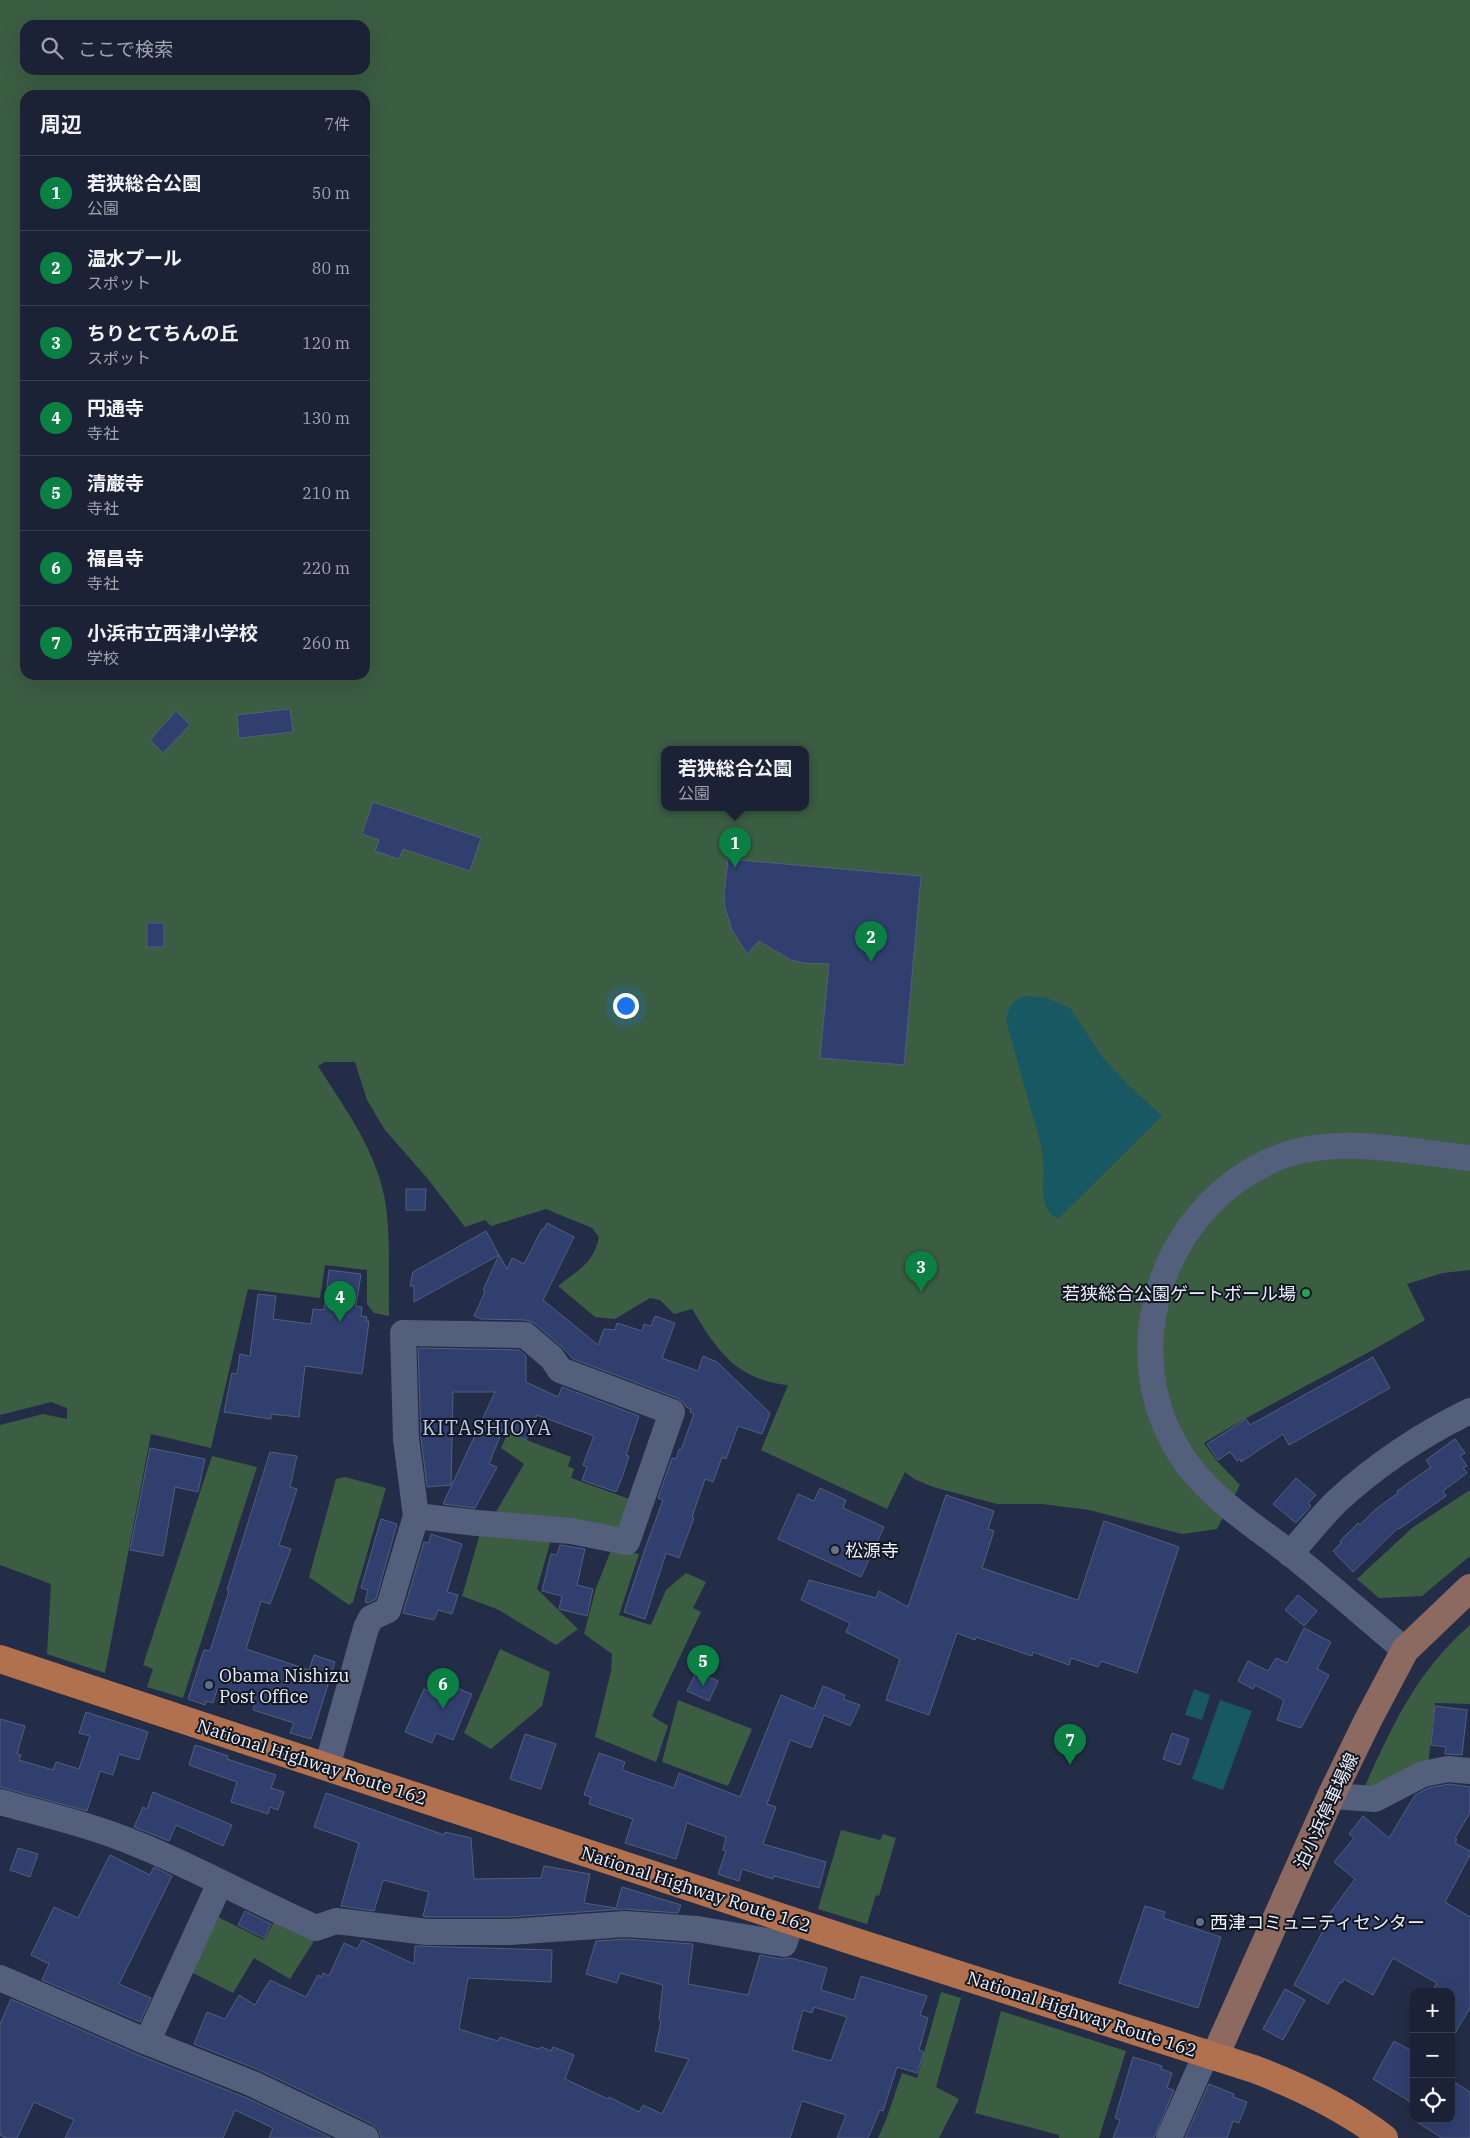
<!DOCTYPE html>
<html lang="ja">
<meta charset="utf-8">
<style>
:root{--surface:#1b2235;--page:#282f41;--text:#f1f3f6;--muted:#a0a4ad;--line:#393f50;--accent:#0b8043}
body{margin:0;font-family:"IBM Plex Serif","Noto Sans JP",serif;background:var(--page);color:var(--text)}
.controls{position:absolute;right:15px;bottom:15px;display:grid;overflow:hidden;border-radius:10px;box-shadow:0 5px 20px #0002}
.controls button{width:45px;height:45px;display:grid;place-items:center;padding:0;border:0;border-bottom:1px solid var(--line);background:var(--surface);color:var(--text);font:25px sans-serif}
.you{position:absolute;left:625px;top:1005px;width:18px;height:18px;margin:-12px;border:4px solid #fff;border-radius:50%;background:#1a73e8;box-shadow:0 0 0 8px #1a73e833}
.badge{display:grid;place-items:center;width:32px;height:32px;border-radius:50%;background:var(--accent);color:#fff;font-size:16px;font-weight:700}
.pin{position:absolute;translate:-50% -41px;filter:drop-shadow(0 1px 2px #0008)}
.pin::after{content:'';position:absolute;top:26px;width:18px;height:15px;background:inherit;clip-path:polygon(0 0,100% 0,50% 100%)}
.popup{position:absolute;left:661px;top:746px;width:148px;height:65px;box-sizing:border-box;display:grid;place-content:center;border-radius:10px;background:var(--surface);filter:drop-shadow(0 1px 4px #0005);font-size:16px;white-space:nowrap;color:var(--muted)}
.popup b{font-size:19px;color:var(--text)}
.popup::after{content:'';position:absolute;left:50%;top:100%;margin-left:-10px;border:10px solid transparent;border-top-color:var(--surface)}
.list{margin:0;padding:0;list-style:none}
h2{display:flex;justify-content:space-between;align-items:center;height:65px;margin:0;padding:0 20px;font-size:21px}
h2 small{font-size:16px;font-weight:400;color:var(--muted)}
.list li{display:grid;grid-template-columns:32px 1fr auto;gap:15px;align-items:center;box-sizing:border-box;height:75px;padding:0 20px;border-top:1px solid var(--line)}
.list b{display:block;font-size:19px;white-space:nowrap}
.list p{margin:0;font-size:16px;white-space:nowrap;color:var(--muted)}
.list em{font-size:16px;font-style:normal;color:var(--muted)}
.icon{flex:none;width:28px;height:28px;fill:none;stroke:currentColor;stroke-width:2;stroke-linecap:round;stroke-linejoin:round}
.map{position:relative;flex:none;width:1470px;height:2138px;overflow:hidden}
.search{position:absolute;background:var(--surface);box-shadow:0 5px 20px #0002;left:20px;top:20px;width:350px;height:55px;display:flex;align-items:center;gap:12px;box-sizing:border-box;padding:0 18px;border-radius:15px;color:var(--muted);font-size:19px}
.panel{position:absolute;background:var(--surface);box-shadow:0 5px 20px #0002;left:20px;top:90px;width:350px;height:590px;border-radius:15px}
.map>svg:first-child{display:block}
</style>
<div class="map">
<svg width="1470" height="2138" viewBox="0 0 1470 2138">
<rect width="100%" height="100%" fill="#242d47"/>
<path fill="#3b5d42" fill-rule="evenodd" d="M 0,0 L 1470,0 L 1470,1270 L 1443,1273 L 1407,1284 L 1425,1320 C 1352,1364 1276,1399 1204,1443 L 1217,1461 L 1240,1485 L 1217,1529 L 1182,1534 L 1089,1510 L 1042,1504 L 997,1504 L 933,1487 L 914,1479 L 905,1472 L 887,1509 L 761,1450 L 788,1385 C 736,1380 717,1350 692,1309 L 674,1314 L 660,1300 L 650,1298 L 615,1319 L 595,1317 L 558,1286 C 578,1270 594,1263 599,1237 L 592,1228 L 546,1209 L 491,1226 L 485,1220 L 465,1227 L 427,1178 L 385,1130 L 367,1100 L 355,1062 L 325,1062 L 318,1066 C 342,1104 371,1143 382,1187 C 392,1223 388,1278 389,1316 L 374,1313 L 367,1304 L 367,1270 L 325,1265 L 320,1298 L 248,1289 L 211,1448 L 151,1434 L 105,1673 L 47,1654 L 51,1584 L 0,1565 L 0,1425 L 43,1414 L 67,1419 L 67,1408 L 51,1402 L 0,1415 ZM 25,25 L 365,25 L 365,70 L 25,70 ZM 25,95 L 365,95 L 365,675 L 25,675 ZM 665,749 L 805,749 L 805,807 L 665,807 Z
M 508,1433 L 571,1457 L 568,1466 L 574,1469 L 571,1478 L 632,1500 L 624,1523 L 613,1530 L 493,1517 L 524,1464 L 501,1448 Z
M 212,1456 L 257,1467 L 183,1698 L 147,1687 L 153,1669 L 143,1665 Z
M 345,1477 L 386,1488 L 353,1602 L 349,1605 L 309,1577 L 336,1479 Z
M 1470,1490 L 1470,1556 L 1422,1596 L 1379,1598 L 1357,1579 L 1412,1528 Z
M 481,1530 L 552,1536 L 537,1589 L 578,1629 L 556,1645 L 499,1610 L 462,1596 Z
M 612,1548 L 639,1554 L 619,1615 L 651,1625 L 666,1590 L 686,1573 L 706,1582 L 693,1608 L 701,1612 L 652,1716 L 668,1726 L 656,1762 L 595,1737 L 611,1671 L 612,1654 L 584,1634 L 596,1588 Z
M 1470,1625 L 1470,1704 L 1435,1703 L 1428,1766 L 1376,1790 L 1365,1786 C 1393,1724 1417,1671 1470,1625 Z
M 500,1649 L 550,1672 L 542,1706 L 491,1749 L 464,1733 Z
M 678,1700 L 752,1729 L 728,1786 L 662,1762 Z
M 841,1830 L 880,1840 L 883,1834 L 896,1838 L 879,1896 L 876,1895 L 867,1924 L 818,1909 Z
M 214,1915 L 264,1940 L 275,1920 L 314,1941 L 290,1979 L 254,1958 L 233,1993 L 189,1971 Z
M 941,1992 L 961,1998 L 936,2087 L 959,2099 L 939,2138 L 878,2138 L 886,2120 L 902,2073 L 917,2078 Z
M 1001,2011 L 1126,2051 L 1099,2138 L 1059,2138 L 1059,2135 L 975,2113 Z"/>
<path fill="#175862" d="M 1028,996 L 1047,998 L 1070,1008 L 1103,1058 L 1129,1086 L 1162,1116 L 1058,1219 C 1036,1208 1046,1179 1043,1159 C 1041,1141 1035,1124 1030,1106 C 1022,1078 1014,1049 1006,1020 C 1009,1006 1013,998 1028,996 Z
M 1194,1689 L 1210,1695 L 1202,1720 L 1185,1715 Z
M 1220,1700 L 1252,1711 L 1223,1790 L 1192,1779 Z"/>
<path fill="#303f6d" stroke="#535e7b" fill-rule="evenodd" d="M 290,709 L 293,732 L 239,738 L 237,715 Z
M 176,711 L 190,725 L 163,753 L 150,740 Z
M 373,802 L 481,838 L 470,871 L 403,849 L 399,859 L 375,851 L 379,840 L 362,834 Z
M 728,859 L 921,876 L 904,1065 L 820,1058 L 829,964 L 804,963 L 791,960 L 759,941 L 747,954 L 732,930 L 725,908 L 724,894 Z
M 147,923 L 164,923 L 164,947 L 147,947 Z
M 406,1189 L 426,1189 L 425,1210 L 406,1210 Z
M 547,1223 L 574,1237 L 543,1300 L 598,1345 L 604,1329 L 615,1330 L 617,1323 L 642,1331 L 644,1324 L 651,1326 L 655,1316 L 675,1323 L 662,1358 L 698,1371 L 703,1356 L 717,1362 L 770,1413 L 762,1434 L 738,1426 L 726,1459 L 722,1457 L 713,1482 L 705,1479 L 692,1517 L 694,1518 L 679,1558 L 666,1553 L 645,1619 L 624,1612 L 646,1546 L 663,1500 L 658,1498 L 672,1458 L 676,1459 L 679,1449 L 681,1450 L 694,1414 L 690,1412 L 691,1409 L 686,1407 L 683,1402 L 677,1398 L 573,1359 L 562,1347 L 534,1323 L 525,1320 L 481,1319 L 474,1316 L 485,1292 L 483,1290 L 499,1255 L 507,1269 L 512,1258 L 524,1264 L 542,1229 L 544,1229 Z
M 486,1231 L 499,1255 L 414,1302 L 414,1286 L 410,1286 L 413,1272 Z
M 329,1270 L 361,1274 L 356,1306 L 362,1307 L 361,1316 L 367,1317 L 366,1321 L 369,1321 L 362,1374 L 305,1366 L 299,1417 L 271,1414 L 271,1419 L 224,1412 L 232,1373 L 237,1374 L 240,1354 L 250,1356 L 258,1294 L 276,1296 L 273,1319 L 311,1324 L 313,1309 L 324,1310 Z
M 418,1348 L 519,1350 L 526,1356 L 526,1382 L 558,1397 L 562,1387 L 639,1416 L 626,1455 L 629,1456 L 623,1475 L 616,1492 L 582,1480 L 587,1467 L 583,1465 L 594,1436 L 537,1415 L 526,1440 L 503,1429 L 489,1464 L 497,1467 L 475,1508 L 443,1504 L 495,1392 L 453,1392 L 451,1485 L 427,1487 L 421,1438 Z
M 1373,1357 L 1390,1388 L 1289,1445 L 1283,1434 L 1241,1462 L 1240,1459 L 1237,1461 L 1230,1452 L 1218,1460 L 1207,1444 L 1246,1419 L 1250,1425 Z
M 1455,1439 L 1465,1453 L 1460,1456 L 1467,1466 L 1463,1468 L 1467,1473 L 1443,1491 L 1446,1496 L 1399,1529 L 1398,1528 L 1353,1572 L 1333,1551 L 1341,1543 L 1340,1541 L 1358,1523 L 1360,1525 L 1376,1509 L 1398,1493 L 1397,1491 L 1431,1467 L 1426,1460 Z
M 150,1448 L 205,1459 L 198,1492 L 175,1487 L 163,1556 L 130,1550 Z
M 270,1452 L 297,1456 L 290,1487 L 297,1489 L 279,1545 L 291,1549 L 270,1604 L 261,1601 L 246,1649 L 309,1670 L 314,1655 L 335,1662 L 311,1739 L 290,1733 L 294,1723 L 253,1710 L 255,1703 L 217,1690 L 213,1703 L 207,1701 L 205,1705 L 188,1699 L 204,1650 L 210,1651 L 229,1591 L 227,1590 L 237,1558 Z
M 1296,1478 L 1316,1495 L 1308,1503 L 1311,1506 L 1296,1523 L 1273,1504 Z
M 820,1488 L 846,1500 L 843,1508 L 884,1527 L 861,1577 L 778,1539 L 798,1494 L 814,1501 Z
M 946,1495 L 994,1511 L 988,1529 L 994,1531 L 982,1568 L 1078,1600 L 1104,1521 L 1179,1547 L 1137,1673 L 1101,1661 L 1098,1667 L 1071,1658 L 1069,1665 L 1033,1652 L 1032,1656 L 976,1637 L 975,1640 L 957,1633 L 929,1715 L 886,1700 L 900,1659 L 846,1632 L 850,1623 L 801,1600 L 809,1580 L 876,1598 L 879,1591 L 908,1607 Z
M 381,1519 L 397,1524 L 376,1599 L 368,1603 L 365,1602 L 368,1590 L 361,1588 Z
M 431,1534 L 462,1544 L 447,1592 L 458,1595 L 452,1614 L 438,1610 L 434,1620 L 403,1613 L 424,1542 L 429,1543 Z
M 560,1545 L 585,1549 L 577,1585 L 593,1589 L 587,1616 L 559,1609 L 562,1596 L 542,1591 L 551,1554 L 557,1555 Z
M 1298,1595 L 1317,1611 L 1304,1626 L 1285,1610 Z
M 1304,1628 L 1331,1642 L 1317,1669 L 1329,1675 L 1301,1728 L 1277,1720 L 1284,1700 L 1255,1685 L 1253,1689 L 1238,1681 L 1248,1661 L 1268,1671 L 1276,1658 L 1287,1663 Z
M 697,1671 L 718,1681 L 709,1701 L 687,1691 Z
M 436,1680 L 472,1694 L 453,1740 L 436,1733 L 432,1743 L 405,1732 L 424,1689 L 431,1692 Z
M 823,1686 L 845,1695 L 843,1699 L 860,1705 L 850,1726 L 824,1715 L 811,1748 L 790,1740 L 767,1804 L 776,1807 L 763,1844 L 826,1862 L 819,1888 L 774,1876 L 773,1879 L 742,1869 L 739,1881 L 718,1874 L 726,1851 L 723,1850 L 726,1837 L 687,1823 L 676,1859 L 625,1843 L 633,1819 L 589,1804 L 591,1797 L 584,1795 L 599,1753 L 625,1762 L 622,1770 L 674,1788 L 679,1773 L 740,1797 L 781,1695 L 814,1709 Z
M 1435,1706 L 1467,1710 L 1462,1755 L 1445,1754 L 1446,1747 L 1431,1745 Z
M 86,1712 L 148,1732 L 139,1760 L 119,1754 L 113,1775 L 100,1771 L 87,1811 L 0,1787 L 0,1719 L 25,1726 L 17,1754 L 21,1755 L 19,1760 L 53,1770 L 56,1762 L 79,1769 L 90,1736 L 79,1733 Z
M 1172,1733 L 1189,1739 L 1180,1765 L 1163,1759 Z
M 525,1734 L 556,1744 L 541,1789 L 510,1779 Z
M 195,1745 L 228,1756 L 227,1759 L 276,1775 L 271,1788 L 284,1792 L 278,1810 L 270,1807 L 268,1814 L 231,1802 L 237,1782 L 189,1765 Z
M 1449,1784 L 1470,1787 L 1470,1813 L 1455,1838 L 1457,1839 L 1455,1843 L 1470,1851 L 1470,1855 L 1445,1902 L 1470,1917 L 1470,2008 L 1451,2040 L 1451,1992 L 1432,1992 L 1437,1983 L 1393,1958 L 1373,1995 L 1344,1979 L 1342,1983 L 1340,1982 L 1328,2004 L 1294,1985 L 1323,1931 L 1319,1928 L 1355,1879 L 1334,1862 L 1354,1838 L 1349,1834 L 1363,1816 L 1389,1838 L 1415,1795 L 1428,1788 Z
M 153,1792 L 232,1825 L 223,1846 L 176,1825 L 169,1841 L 134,1827 L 143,1807 L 147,1809 Z
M 326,1793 L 444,1835 L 445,1832 L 471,1838 L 474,1879 L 541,1878 L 544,1866 L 590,1874 L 584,1903 L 616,1908 L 622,1887 L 681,1905 L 678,1913 L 624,1909 L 508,1917 L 428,1917 L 423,1916 L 429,1892 L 383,1880 L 374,1911 L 341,1906 L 359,1843 L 314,1827 Z
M 18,1848 L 38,1854 L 30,1877 L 10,1870 Z
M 110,1855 L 150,1875 L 154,1867 L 172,1876 L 119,1984 L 151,1998 L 140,2022 L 42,1980 L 49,1964 L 31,1955 L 54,1907 L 78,1918 Z
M 1145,1906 L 1165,1912 L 1163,1918 L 1221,1937 L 1198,2008 L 1119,1983 Z
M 245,1911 L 271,1924 L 264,1938 L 238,1925 Z
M 625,1939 L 693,1944 L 688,1984 L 748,1995 L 760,1955 L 781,1959 L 791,1958 L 827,1968 L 821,1990 L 854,2000 L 861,1976 L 927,1996 L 920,2015 L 928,2018 L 919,2050 L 924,2052 L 917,2073 L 897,2067 L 883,2111 L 880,2110 L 868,2138 L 837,2138 L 846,2115 L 802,2101 L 790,2138 L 381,2138 L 379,2130 L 372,2124 L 259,2070 L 194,2044 L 207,2012 L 225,2019 L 239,1995 L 255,2005 L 270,1980 L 306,1997 L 318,1975 L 321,1977 L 323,1973 L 329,1976 L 344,1943 L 357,1949 L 362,1940 L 414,1964 L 415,1946 L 552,1950 L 551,1982 L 468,1978 L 459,2029 L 498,2041 L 500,2037 L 538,2049 L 542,2047 L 551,2051 L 553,2047 L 574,2055 L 565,2079 L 608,2099 L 609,2097 L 639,2112 L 643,2105 L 662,2114 L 689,2059 L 655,2051 L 661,2021 L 659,2020 L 663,1985 L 620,1973 L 617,1983 L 586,1974 L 596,1941 ZM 814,2007 L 847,2017 L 831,2061 L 792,2050 L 803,2010 L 812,2013 Z
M 1285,1989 L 1305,2000 L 1283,2040 L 1263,2029 Z
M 11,1999 L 141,2056 L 247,2098 L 331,2138 L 269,2138 L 273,2128 L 235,2110 L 223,2138 L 65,2138 L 74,2120 L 34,2102 L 17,2138 L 7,2138 L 0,2135 L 0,2024 Z
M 1394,2041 L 1414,2052 L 1414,2104 L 1373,2079 Z
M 1133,2057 L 1162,2066 L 1161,2069 L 1172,2073 L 1167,2088 L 1174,2090 L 1154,2138 L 1113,2138 L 1120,2120 L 1115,2118 Z
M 1451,2080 L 1470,2092 L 1470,2138 L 1442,2138 L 1412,2119 L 1451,2119 Z
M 1209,2084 L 1234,2094 L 1233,2097 L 1247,2102 L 1239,2123 L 1233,2121 L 1227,2138 L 1185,2138 Z"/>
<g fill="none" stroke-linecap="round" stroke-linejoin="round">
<path stroke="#545f7c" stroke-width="26" d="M 1290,1554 C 1305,1537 1320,1518 1336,1502 C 1376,1465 1421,1435 1470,1411
M 1405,1650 C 1367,1618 1329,1585 1291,1554 C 1255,1526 1216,1502 1188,1465 C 1108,1357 1162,1197 1288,1154 C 1344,1136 1413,1152 1470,1158
M 327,1767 L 366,1628 L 371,1618 L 388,1610 L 416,1516 L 406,1439 L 403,1333 L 525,1335 L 552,1358 L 560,1370 L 672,1412 L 627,1542 L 571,1531 L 477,1523 L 416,1516
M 1331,1796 L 1375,1799 L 1423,1774 L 1448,1769 L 1470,1771
M 0,1802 C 47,1815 94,1826 139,1845 C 199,1869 256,1902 316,1928 L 336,1921 L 427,1932 L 509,1932 L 625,1924 L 697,1929 L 784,1944 L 792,1921
M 0,1978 L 147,2042 L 253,2084 L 366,2138
M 147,2042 L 220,1883
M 1169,2138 L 1206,2054"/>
<path stroke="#8c6a60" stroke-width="28" d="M 1215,2056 L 1331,1796 L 1368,1720 L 1405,1650 L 1470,1588"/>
<path stroke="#b1714e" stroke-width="28" d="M 0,1659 L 853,1941 L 1254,2069 C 1299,2086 1345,2108 1384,2138"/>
</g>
<circle fill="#2e9e5b" stroke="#121621" stroke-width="2" cx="1306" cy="1293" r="5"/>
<circle fill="#6b7280" stroke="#121621" stroke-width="2" cx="835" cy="1550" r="5"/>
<g fill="#5c6f8a" stroke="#121621" stroke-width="2">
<circle cx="209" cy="1685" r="5"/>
<circle cx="1200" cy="1922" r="5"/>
</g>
<g text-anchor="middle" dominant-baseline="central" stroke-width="4" stroke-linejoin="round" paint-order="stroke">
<g font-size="18" fill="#eaf0fd" stroke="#121621" text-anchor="start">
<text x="1296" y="1293" text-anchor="end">若狭総合公園ゲートボール場</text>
<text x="845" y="1550">松源寺</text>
<text x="219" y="1675">Obama Nishizu<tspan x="219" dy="21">Post Office</tspan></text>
<text x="1210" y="1922">西津コミュニティセンター</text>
</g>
<g font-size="18" fill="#eaf0fd" stroke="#121621">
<text transform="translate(312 1762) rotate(18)">National Highway Route 162</text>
<text transform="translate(1326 1811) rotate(-65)">泊小浜停車場線</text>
<text transform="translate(696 1889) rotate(18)">National Highway Route 162</text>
<text transform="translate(1082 2014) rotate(18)">National Highway Route 162</text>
</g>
<g font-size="20" letter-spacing="1" fill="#bcc9ea" stroke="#121621">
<text x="487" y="1427">KITASHIOYA</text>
</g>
</g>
</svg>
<div class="controls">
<button>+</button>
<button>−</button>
<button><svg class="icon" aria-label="locate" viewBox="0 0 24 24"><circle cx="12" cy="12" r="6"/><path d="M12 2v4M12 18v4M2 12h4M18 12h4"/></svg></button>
</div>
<div class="you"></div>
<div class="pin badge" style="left:735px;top:868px">1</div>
<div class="popup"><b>若狭総合公園</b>公園</div>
<div class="pin badge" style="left:871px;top:962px">2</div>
<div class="pin badge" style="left:921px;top:1292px">3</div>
<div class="pin badge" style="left:340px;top:1322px">4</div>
<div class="pin badge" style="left:703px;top:1686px">5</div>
<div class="pin badge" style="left:443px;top:1709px">6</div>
<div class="pin badge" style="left:1070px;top:1765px">7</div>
<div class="search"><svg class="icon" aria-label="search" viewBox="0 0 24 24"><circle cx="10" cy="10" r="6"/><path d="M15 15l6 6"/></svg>ここで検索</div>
<section class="panel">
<h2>周辺<small>7件</small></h2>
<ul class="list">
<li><span class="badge">1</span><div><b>若狭総合公園</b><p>公園</p></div><em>50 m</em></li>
<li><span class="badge">2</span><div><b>温水プール</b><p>スポット</p></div><em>80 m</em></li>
<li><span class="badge">3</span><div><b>ちりとてちんの丘</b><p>スポット</p></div><em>120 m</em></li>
<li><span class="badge">4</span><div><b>円通寺</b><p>寺社</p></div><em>130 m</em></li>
<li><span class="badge">5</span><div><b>清巌寺</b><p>寺社</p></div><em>210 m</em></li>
<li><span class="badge">6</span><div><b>福昌寺</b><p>寺社</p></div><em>220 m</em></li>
<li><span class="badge">7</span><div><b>小浜市立西津小学校</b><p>学校</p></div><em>260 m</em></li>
</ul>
</section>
</div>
